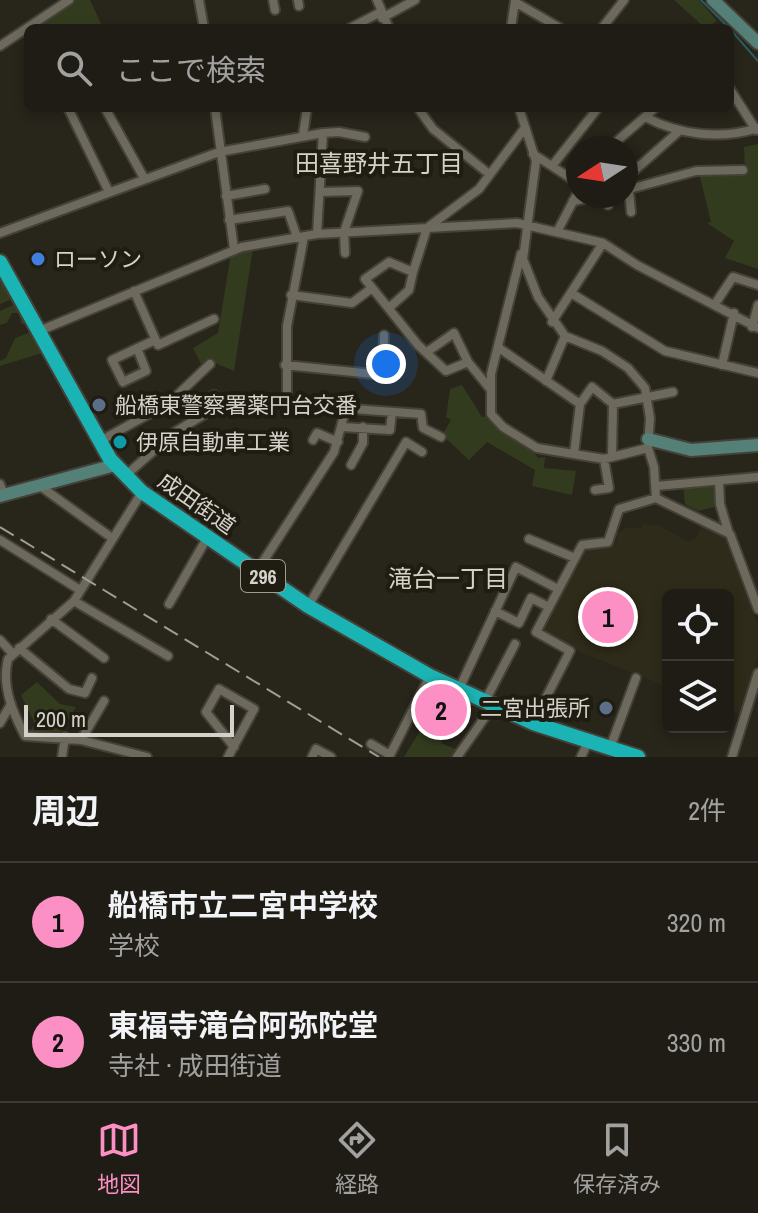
<!DOCTYPE html>
<html lang="ja">
<meta charset="utf-8">
<style>
:root{--surface:#1e1c14;--page:#26251d;--text:#f1f3f6;--muted:#a1a1a0;--line:#3c3a34;--accent:#fc8fc3}
body{margin:0;font-family:"Archivo Narrow","Noto Sans JP",sans-serif;background:var(--page);color:var(--text)}
.controls{position:absolute;right:24px;bottom:24px;display:grid;overflow:hidden;border-radius:12px;box-shadow:0 4px 12px #0003}
.controls button{width:72px;height:72px;display:grid;place-items:center;padding:0;border:0;border-bottom:2px solid var(--line);background:var(--surface);color:var(--text);font:40px sans-serif}
.compass{position:absolute;left:566px;top:136px;width:72px;height:72px;border-radius:50%;background:var(--surface);box-shadow:0 4px 12px #0003;rotate:258deg}
.scale{position:absolute;left:24px;bottom:20px;width:210px;box-sizing:border-box;padding-left:8px;border:4px solid #d4d2cb;border-top:0;font-size:22px;line-height:28px;white-space:nowrap;color:#d4d2cb;-webkit-text-stroke:6px #1f1c12;paint-order:stroke}
.you{position:absolute;left:386px;top:364px;width:28px;height:28px;margin:-20px;border:6px solid #fff;border-radius:50%;background:#1a73e8;box-shadow:0 0 0 12px #1a73e833}
.badge{display:grid;place-items:center;width:52px;height:52px;border-radius:50%;background:var(--accent);color:#111;font-size:26px;font-weight:700}
.pin{position:absolute;translate:-50% -50%;border:4px solid #fff;box-shadow:0 2px 8px #0006}
.list{margin:0;padding:0;list-style:none}
h2{display:flex;justify-content:space-between;align-items:center;height:104px;margin:0;padding:0 32px;font-size:34px}
h2 small{font-size:26px;font-weight:400;color:var(--muted)}
.list li{display:grid;grid-template-columns:52px 1fr auto;gap:24px;align-items:center;box-sizing:border-box;height:120px;padding:0 32px;border-top:2px solid var(--line)}
.list b{display:block;font-size:30px;white-space:nowrap}
.list p{margin:0;font-size:26px;white-space:nowrap;color:var(--muted)}
.list em{font-size:26px;font-style:normal;color:var(--muted)}
.icon{flex:none;width:44px;height:44px;fill:none;stroke:currentColor;stroke-width:2;stroke-linecap:round;stroke-linejoin:round}
.map{position:relative;flex:none;width:758px;height:757px;overflow:hidden}
.search{position:absolute;background:var(--surface);box-shadow:0 4px 12px #0003;left:24px;right:24px;top:24px;height:88px;display:flex;align-items:center;gap:20px;box-sizing:border-box;padding:0 28px;border-radius:12px;color:var(--muted);font-size:30px}
.sheet{height:344px;background:var(--surface)}
nav{display:flex;justify-content:space-around;align-items:center;box-sizing:border-box;height:112px;border-top:2px solid var(--line);background:var(--surface);font-size:22px;color:var(--muted)}
nav a{display:grid;justify-items:center;gap:4px}
nav .on{color:var(--accent)}
.map>svg:first-child{display:block}
</style>
<div class="map">
<svg width="758" height="757" viewBox="0 0 758 757">
<rect width="100%" height="100%" fill="#28251b"/>
<path fill="#2f2b1a" d="M 702,522 L 728,538 L 758,626 L 758,656 L 739,714 L 728,710 L 728,595 L 668,595 L 668,687 L 570,648 L 540,631 L 584,546 L 617,541 L 617,534 L 628,527 L 641,529 L 643,524 L 660,526 L 689,542 L 698,536 Z"/>
<path fill="#333b1f" d="M 73,0 L 90,0 L 103,28 L 29,28 Z
M 674,0 L 699,0 L 717,21 L 705,28 Z
M 758,144 L 758,269 L 725,258 L 734,241 L 707,223 L 711,222 L 699,173 L 745,172 L 744,147 Z
M 253,248 L 234,371 L 210,361 L 203,368 L 193,348 L 218,333 L 231,253 Z
M 0,280 L 3,280 L 26,324 L 21,324 L 19,313 L 12,313 L 7,323 L 0,325 L 0,311 L 13,305 L 10,300 L 0,304 Z
M 31,332 L 42,353 L 0,366 L 0,361 L 6,358 L 15,338 Z
M 462,385 L 482,417 L 488,416 C 499,438 527,438 538,458 L 545,457 L 544,468 L 576,471 L 572,495 L 532,486 L 535,470 L 487,442 L 469,460 L 442,435 L 451,420 L 446,417 L 450,389 Z
M 713,483 L 718,506 L 698,511 L 685,504 L 683,486 Z
M 37,682 L 60,704 L 76,707 L 61,732 L 29,732 L 35,724 L 21,695 Z
M 426,721 L 447,730 L 441,743 L 458,750 L 451,757 L 404,757 Z"/>
<g fill="none" stroke-linecap="round" stroke-linejoin="round">
<path stroke="#2a5b60" stroke-width="2" d="M 701,0 L 729,28
M 730,29 L 758,61"/>
<defs>
<path id="street" d="M 199,0 L 204,28
M 273,0 L 275,10
M 298,0 L 299,6
M 377,0 L 389,28
M 515,2 L 560,28
M 382,18 L 415,0
M 350,28 L 379,13
M 511,28 L 515,1
M 602,28 L 624,0
M 0,46 L 69,0
M 730,89 L 756,130
M 68,108 L 109,192
M 105,108 L 144,178
M 215,108 L 234,249
M 418,108 L 433,129 L 489,174
M 519,108 L 536,161 L 523,259 L 538,297 L 565,336 L 602,351 L 628,368 L 645,388 L 650,418 L 648,448 L 654,467 L 656,498
M 645,117 C 680,135 720,140 758,128
M 323,133 L 339,132 L 365,137
M 303,135 L 307,108
M 609,148 L 655,108
M 533,154 L 578,183
M 552,166 L 598,108
M 626,178 L 678,132
M 629,189 L 631,212
M 626,190 L 696,171 L 743,170
M 320,192 L 358,191 L 344,232 L 345,253
M 226,196 L 265,189
M 606,196 L 608,205
M 573,201 L 599,196
M 229,220 L 288,211 L 297,237
M 558,230 L 578,192
M 0,233 L 219,152 L 323,133 L 317,234
M 304,237 L 287,326 L 287,404 L 421,414 L 423,428 L 441,437
M 521,254 L 491,374 L 491,414 L 503,427 L 537,448 L 604,459 L 648,448
M 134,291 L 158,345 L 214,319
M 571,293 L 665,351 L 758,373
M 291,295 L 352,303 L 372,288
M 715,304 L 733,277 L 758,285
M 390,307 L 409,290 L 413,272
M 552,322 L 603,243
M 752,327 L 758,305
M 39,331 L 242,247 L 317,234 L 517,223 L 603,243 L 637,265 L 758,328
M 137,348 L 146,371 L 123,382 L 112,360 L 155,340
M 499,348 L 580,404
M 427,352 L 454,333 L 468,362 L 491,390
M 468,362 L 446,371 L 418,345 L 365,279 L 389,262 L 413,272 L 427,228 L 479,189 L 524,129
M 285,365 L 383,375 L 384,335
M 722,365 L 734,313
M 546,381 L 565,336
M 613,404 L 673,392
M 342,427 L 390,430 L 392,412
M 313,440 L 317,433 L 338,442
M 100,441 L 169,403 L 210,364
M 574,454 L 580,404 L 592,387 L 613,404 L 612,456
M 351,465 L 363,443 L 363,427
M 125,476 L 175,432 L 218,406 L 214,395
M 719,481 L 720,504 L 729,534
M 0,484 L 4,495
M 40,486 L 112,538
M 656,486 L 758,477
M 595,490 L 609,488 L 604,459
M 142,492 L 74,601 L 8,659 C 1,686 13,713 25,736 L 81,740 L 147,757
M 529,539 L 575,558
M 0,540 L 80,590
M 257,571 L 334,452 L 346,408
M 74,601 L 168,656
M 169,604 L 207,538
M 308,606 L 406,442 L 422,452
M 495,611 L 519,623 L 531,598 L 549,607
M 51,619 L 104,658
M 0,640 L 13,654
M 19,648 L 69,689 L 85,693 L 92,678
M 458,691 L 516,567 L 558,589
M 484,703 L 515,644
M 0,723 L 11,704
M 533,723 L 570,651 L 536,632 L 582,545 L 608,542 L 619,509 L 656,498 L 730,534 L 758,609
M 81,740 L 104,701
M 371,744 L 390,755 L 430,676
M 610,748 L 636,678
M 62,757 L 65,737
M 228,757 L 254,709 L 219,689 L 206,712 L 234,747
M 312,757 L 316,749 L 331,757
M 457,757 L 492,707
M 581,757 L 588,742
M 732,757 L 758,673"/>
<path id="secondary" d="M 713,0 L 758,43
M 648,439 L 691,450 L 758,445
M 0,496 L 115,465"/>
<path id="highway" d="M 0,262 L 110,459 L 142,492 L 308,606 L 430,676 L 533,723 L 638,757"/>
</defs>
<use href="#street" stroke="#444138" stroke-width="12"/>
<use href="#secondary" stroke="#444138" stroke-width="16"/>
<use href="#highway" stroke="#444138" stroke-width="18"/>
<use href="#street" stroke="#6d6a5d" stroke-width="8"/>
<use href="#secondary" stroke="#548077" stroke-width="12"/>
<use href="#highway" stroke="#1bb4b4" stroke-width="14"/>
<path stroke="#9f9d95" stroke-width="2" stroke-dasharray="16 8" stroke-linecap="butt" d="M 0,527 L 379,757"/>
</g>
<circle fill="#3f7fe0" stroke="#1f1c12" stroke-width="3" cx="38" cy="259" r="8"/>
<g fill="#5c6f8a" stroke="#1f1c12" stroke-width="3">
<circle cx="99" cy="405" r="8"/>
<circle cx="606" cy="708" r="8"/>
</g>
<circle fill="#0f9aa8" stroke="#1f1c12" stroke-width="3" cx="120" cy="442" r="8"/>
<g text-anchor="middle" dominant-baseline="central" stroke-width="8" stroke-linejoin="round" paint-order="stroke">
<rect fill="#1f1c12" stroke="#9e9b94" stroke-width="2" x="241" y="560" width="44" height="32" rx="6"/>
<g font-size="20" font-weight="bold" fill="#d4d2cb">
<text x="263" y="576">296</text>
</g>
<g font-size="22" fill="#d4d2cb" stroke="#1f1c12" text-anchor="start">
<text x="54" y="259">ローソン</text>
<text x="115" y="405">船橋東警察署薬円台交番</text>
<text x="136" y="442">伊原自動車工業</text>
<text x="590" y="708" text-anchor="end">二宮出張所</text>
</g>
<g font-size="22" fill="#d4d2cb" stroke="#1f1c12">
<text transform="translate(197 503) rotate(35)">成田街道</text>
</g>
<g font-size="24" fill="#d5d2c4" stroke="#1f1c12">
<text x="379" y="163">田喜野井五丁目</text>
<text x="448" y="578">滝台一丁目</text>
</g>
</g>
</svg>
<div class="controls">
<button><svg class="icon" aria-label="locate" viewBox="0 0 24 24"><circle cx="12" cy="12" r="6"/><path d="M12 2v4M12 18v4M2 12h4M18 12h4"/></svg></button>
<button><svg class="icon" aria-label="layers" viewBox="0 0 24 24"><path d="M12 4l9 5-9 5-9-5zM3 14l9 5 9-5"/></svg></button>
</div>
<svg class="compass" viewBox="-18 -18 36 36"><path d="M0-13l5 13h-10z" fill="#e53935"/><path d="M0 13l5-13h-10z" fill="#a1a1a0"/></svg>
<div class="scale">200 m</div>
<div class="you"></div>
<div class="pin badge" style="left:608px;top:617px">1</div>
<div class="pin badge" style="left:441px;top:710px">2</div>
<div class="search"><svg class="icon" aria-label="search" viewBox="0 0 24 24"><circle cx="10" cy="10" r="6"/><path d="M15 15l6 6"/></svg>ここで検索</div>
</div>
<section class="sheet">
<h2>周辺<small>2件</small></h2>
<ul class="list">
<li><span class="badge">1</span><div><b>船橋市立二宮中学校</b><p>学校</p></div><em>320 m</em></li>
<li><span class="badge">2</span><div><b>東福寺滝台阿弥陀堂</b><p>寺社 · 成田街道</p></div><em>330 m</em></li>
</ul>
</section>
<nav>
<a class="on"><svg class="icon" aria-label="map" viewBox="0 0 24 24"><path d="M3 6l6-2 6 2 6-2v14l-6 2-6-2-6 2zM9 4v14M15 6v14"/></svg>地図</a>
<a><svg class="icon" aria-label="directions" viewBox="0 0 24 24"><path d="M12 3l9 9-9 9-9-9zM9 14v-3h6M13 9l2 2-2 2"/></svg>経路</a>
<a><svg class="icon" aria-label="saved" viewBox="0 0 24 24"><path d="M7 4h10v16l-5-4-5 4z"/></svg>保存済み</a>
</nav>
